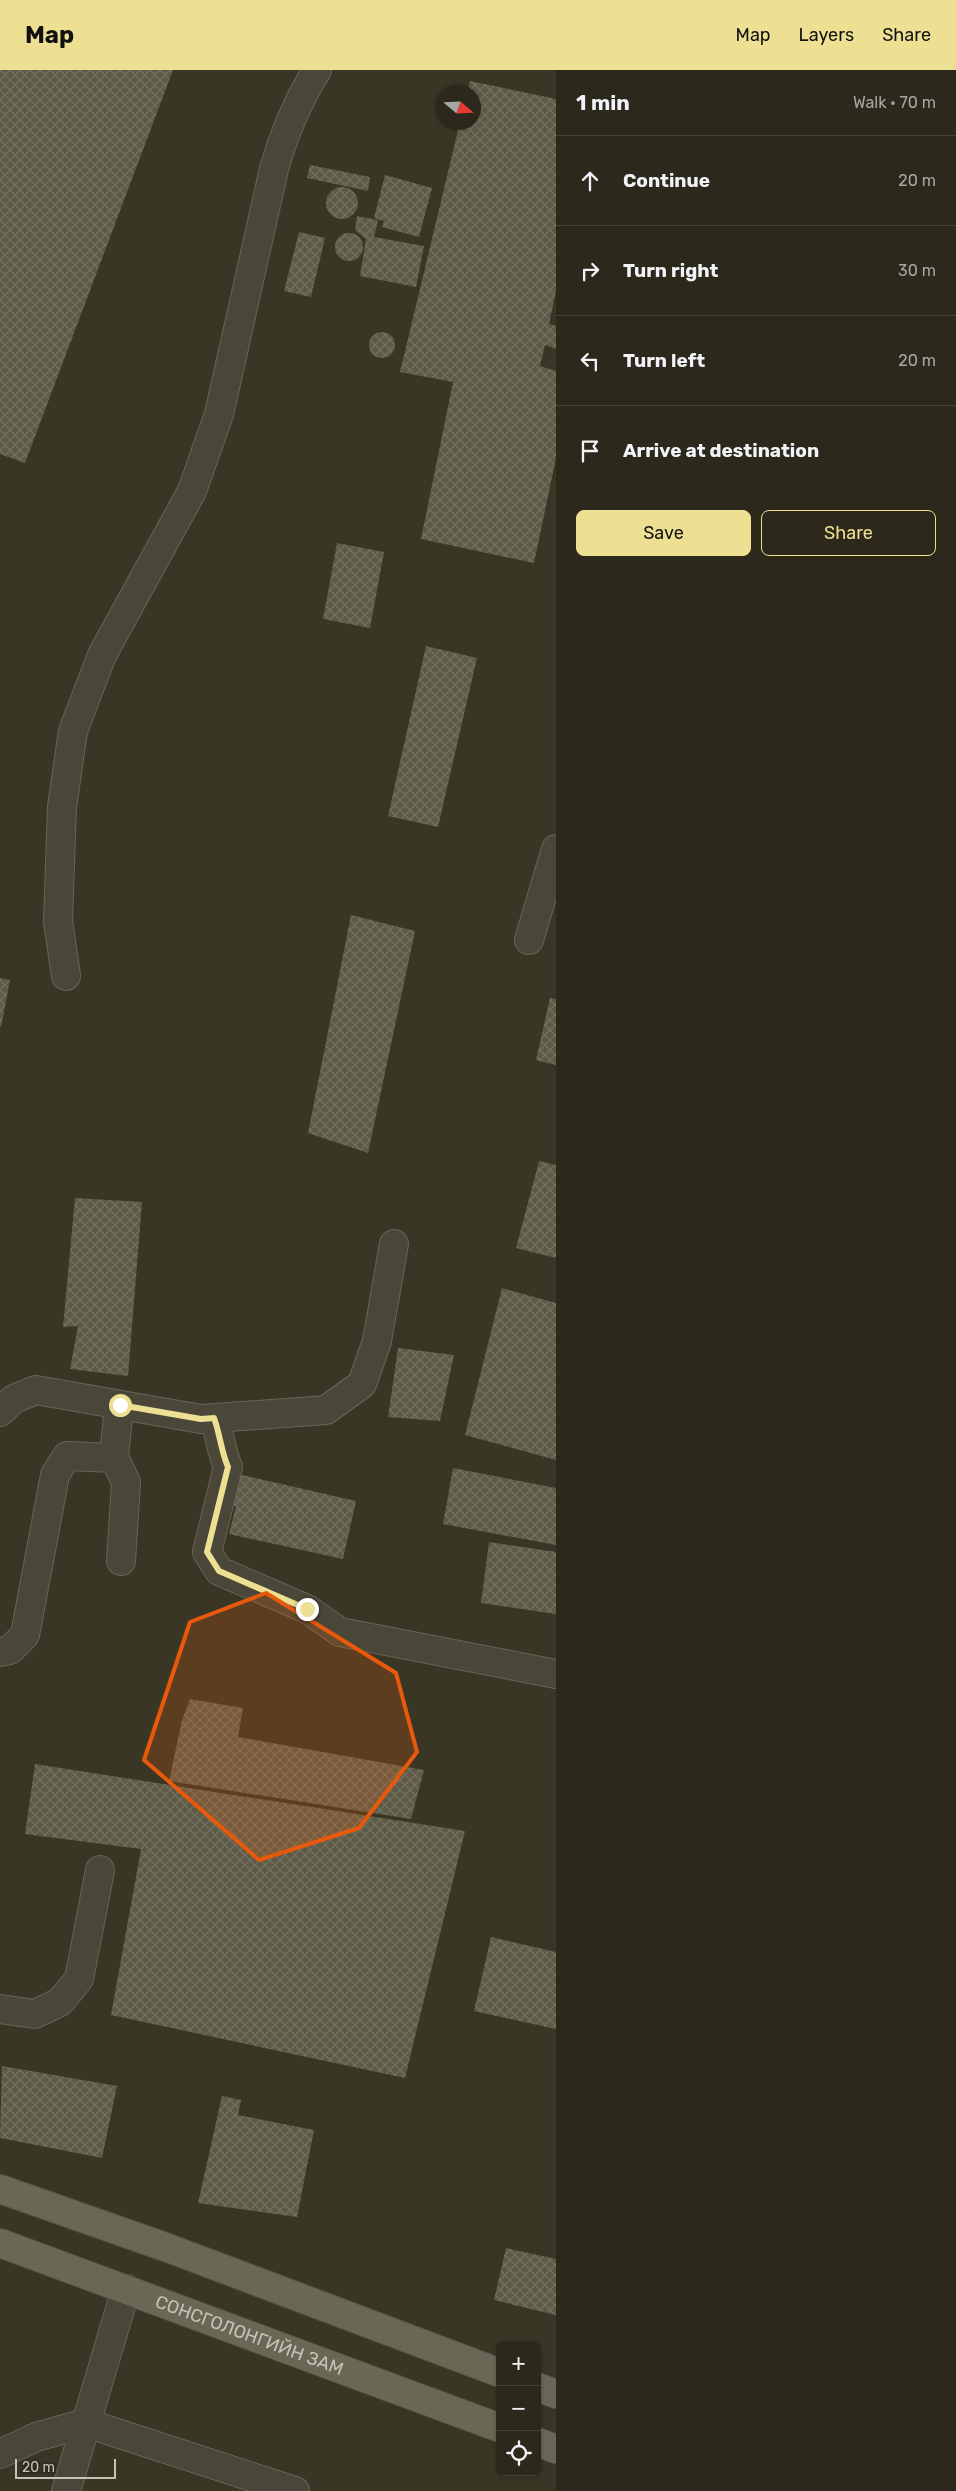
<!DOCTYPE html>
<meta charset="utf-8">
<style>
:root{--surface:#2c281c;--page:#383429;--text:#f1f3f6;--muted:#a6a6a3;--line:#48443b;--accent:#eee092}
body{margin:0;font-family:Rubik,sans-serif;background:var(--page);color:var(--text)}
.controls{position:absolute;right:15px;bottom:15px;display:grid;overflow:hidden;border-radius:8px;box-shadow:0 1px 4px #0004}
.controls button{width:45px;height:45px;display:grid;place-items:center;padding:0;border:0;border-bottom:1px solid var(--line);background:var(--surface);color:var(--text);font:25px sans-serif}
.compass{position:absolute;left:436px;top:15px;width:45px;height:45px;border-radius:50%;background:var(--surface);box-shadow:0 1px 4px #0004;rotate:109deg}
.scale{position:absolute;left:15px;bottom:12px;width:101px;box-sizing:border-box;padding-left:5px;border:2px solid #c6c3b4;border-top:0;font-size:14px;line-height:18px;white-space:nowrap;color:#c6c3b4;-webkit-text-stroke:4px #2f2c1e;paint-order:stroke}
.stop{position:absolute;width:15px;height:15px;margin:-11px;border:4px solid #eee092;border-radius:50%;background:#fff}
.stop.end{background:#eee092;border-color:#fff;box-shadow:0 1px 5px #0008}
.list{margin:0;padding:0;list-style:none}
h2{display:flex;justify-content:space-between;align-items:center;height:65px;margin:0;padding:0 20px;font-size:21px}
h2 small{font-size:16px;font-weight:400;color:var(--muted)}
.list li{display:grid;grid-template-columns:32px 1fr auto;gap:15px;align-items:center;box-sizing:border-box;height:90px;padding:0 20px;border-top:1px solid var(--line)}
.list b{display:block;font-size:19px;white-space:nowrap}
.list em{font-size:16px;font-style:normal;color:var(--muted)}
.actions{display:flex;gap:10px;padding:15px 20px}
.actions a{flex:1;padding:11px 0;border:1px solid var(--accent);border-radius:8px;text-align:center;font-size:18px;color:var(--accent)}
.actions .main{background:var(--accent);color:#111}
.icon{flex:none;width:28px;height:28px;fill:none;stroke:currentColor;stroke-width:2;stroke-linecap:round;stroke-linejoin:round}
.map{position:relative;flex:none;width:556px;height:2421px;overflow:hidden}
header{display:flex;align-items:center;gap:30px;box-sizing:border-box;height:70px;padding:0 25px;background:var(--accent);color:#111}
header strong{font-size:24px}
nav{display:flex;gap:28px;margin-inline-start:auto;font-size:18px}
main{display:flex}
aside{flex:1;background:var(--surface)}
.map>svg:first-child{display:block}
</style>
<header>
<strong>Map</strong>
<nav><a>Map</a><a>Layers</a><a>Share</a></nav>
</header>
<main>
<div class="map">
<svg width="556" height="2421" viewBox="0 0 556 2421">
<defs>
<pattern id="building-cross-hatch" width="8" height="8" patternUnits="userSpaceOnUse" patternTransform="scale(1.25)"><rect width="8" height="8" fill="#5e5a47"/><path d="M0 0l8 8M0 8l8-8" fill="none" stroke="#74705f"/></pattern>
</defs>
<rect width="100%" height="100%" fill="#3a3625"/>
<path fill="url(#building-cross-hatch)" d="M 0,0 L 173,0 L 25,393 L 0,384 Z
M 470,11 L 556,29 L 556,221 L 549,254 L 556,256 L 556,279 L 545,275 L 540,296 L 556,301 L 556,388 L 534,493 L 421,469 L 453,312 L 400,302 L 460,52 L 473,52 L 473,22 L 467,22 Z
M 310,95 L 370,107 L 368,121 L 307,108 Z
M 385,105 L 432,118 L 419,167 L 382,157 L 384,151 L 374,148 Z
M326 133a16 16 0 1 1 32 0a16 16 0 1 1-32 0Z
M 357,146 L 378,150 L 374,167 L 424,176 L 416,217 L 360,206 L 366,169 L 355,160 Z
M 299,162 L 325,168 L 311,227 L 284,221 Z
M335 177a14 14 0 1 1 28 0a14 14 0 1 1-28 0Z
M369 275a13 13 0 1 1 26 0a13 13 0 1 1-26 0Z
M 337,473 L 384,482 L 370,558 L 323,549 Z
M 426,576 L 477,588 L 438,757 L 388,746 Z
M 351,845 L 415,861 L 368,1083 L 308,1063 Z
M 0,908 L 10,910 L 1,957 L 0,957 Z
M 550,928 L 556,929 L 556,995 L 536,990 Z
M 539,1091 L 556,1095 L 556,1188 L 516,1178 Z
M 75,1128 L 142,1132 L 128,1306 L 70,1299 L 78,1256 L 63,1257 Z
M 502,1218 L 556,1233 L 556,1390 L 465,1365 Z
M 398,1278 L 454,1285 L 440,1351 L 388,1347 Z
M 453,1398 L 556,1418 L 556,1475 L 443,1454 Z
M 229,1402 L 356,1431 L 343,1489 L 229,1464 L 236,1436 L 220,1433 Z
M 489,1472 L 556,1482 L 556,1544 L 481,1533 Z
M 190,1629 L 243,1638 L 238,1667 L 424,1700 L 411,1749 L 169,1711 L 182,1650 Z
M 35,1694 L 465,1761 L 405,2008 L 111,1945 L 141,1779 L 25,1764 Z
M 491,1867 L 556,1882 L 556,1959 L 474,1941 Z
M 2,1996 L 117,2016 L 102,2088 L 0,2068 Z
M 222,2026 L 241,2030 L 238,2045 L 314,2060 L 297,2147 L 198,2133 Z
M 506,2178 L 556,2189 L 556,2245 L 494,2230 Z"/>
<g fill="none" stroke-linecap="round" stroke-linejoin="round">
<defs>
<path id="minor" d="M 529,870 L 556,779
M 66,906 L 58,851 L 62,737 L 73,661 L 102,585 L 192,421 L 219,344 L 274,99 C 284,63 297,32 317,0
M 119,1335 L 114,1388 L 126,1412 L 121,1491
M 0,1342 L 14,1329 L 36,1320 L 201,1349 L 326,1340 L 362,1314 L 377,1271 L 394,1174
M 214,1348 C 220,1364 221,1381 228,1397 L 207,1482 L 219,1501 L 307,1539 L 340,1562 L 556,1604
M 0,1582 L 10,1580 L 25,1565 L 55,1405 L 67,1386 L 114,1388
M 0,1939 L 35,1944 L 60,1932 L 79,1909 L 100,1800
M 0,2384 L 36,2367 L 86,2353 L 295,2421
M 66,2421 L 126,2219"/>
<g id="major">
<path d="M 0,2119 L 168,2178 L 500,2303"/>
<path id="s1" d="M 0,2173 L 500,2358"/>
<path d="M 537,2317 L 556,2324"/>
<path d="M 537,2372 L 556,2379"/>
</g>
</defs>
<use href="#minor" stroke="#686557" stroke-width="30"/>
<use href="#major" stroke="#565345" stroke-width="30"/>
<use href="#minor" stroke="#4a4739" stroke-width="28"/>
<use href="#major" stroke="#6a6757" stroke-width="28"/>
</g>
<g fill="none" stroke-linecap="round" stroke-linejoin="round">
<path stroke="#eee092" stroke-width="6" d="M 120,1335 L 201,1349 L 214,1348 C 220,1364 221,1381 228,1397 L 207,1482 L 219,1501 L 307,1539"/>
</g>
<path fill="#e8590c" fill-opacity="0.2" stroke="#e8590c" stroke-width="4" stroke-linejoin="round" d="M 266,1523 L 396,1603 L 417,1682 L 359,1758 L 259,1790 L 144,1690 L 190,1552 Z"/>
<g text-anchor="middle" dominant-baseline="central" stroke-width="4.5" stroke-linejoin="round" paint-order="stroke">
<g font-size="18" fill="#c6c3b4" stroke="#2f2c1e">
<text stroke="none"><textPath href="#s1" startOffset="266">СОНСГОЛОНГИЙН ЗАМ</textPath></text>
</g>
</g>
</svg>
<div class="controls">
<button>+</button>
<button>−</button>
<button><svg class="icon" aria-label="locate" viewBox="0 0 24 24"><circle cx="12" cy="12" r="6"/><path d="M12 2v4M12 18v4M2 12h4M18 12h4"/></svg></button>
</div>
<svg class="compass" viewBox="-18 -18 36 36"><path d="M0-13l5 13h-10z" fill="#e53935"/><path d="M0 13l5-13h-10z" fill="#a6a6a3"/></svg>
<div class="scale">20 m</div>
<div class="stop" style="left:120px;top:1335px"></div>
<div class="stop end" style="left:307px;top:1539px"></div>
</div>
<aside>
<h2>1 min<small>Walk · 70 m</small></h2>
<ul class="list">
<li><svg class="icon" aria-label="ahead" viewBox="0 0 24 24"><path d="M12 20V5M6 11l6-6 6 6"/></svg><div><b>Continue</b></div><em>20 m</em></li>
<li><svg class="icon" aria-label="right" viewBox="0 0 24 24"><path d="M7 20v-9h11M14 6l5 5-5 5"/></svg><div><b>Turn right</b></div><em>30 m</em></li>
<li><svg class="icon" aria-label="left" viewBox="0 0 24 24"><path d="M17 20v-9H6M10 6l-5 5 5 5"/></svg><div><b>Turn left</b></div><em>20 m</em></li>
<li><svg class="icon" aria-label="arrive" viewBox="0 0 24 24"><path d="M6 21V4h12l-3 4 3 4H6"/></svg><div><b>Arrive at destination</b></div></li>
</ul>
<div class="actions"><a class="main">Save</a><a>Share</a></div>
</aside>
</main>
